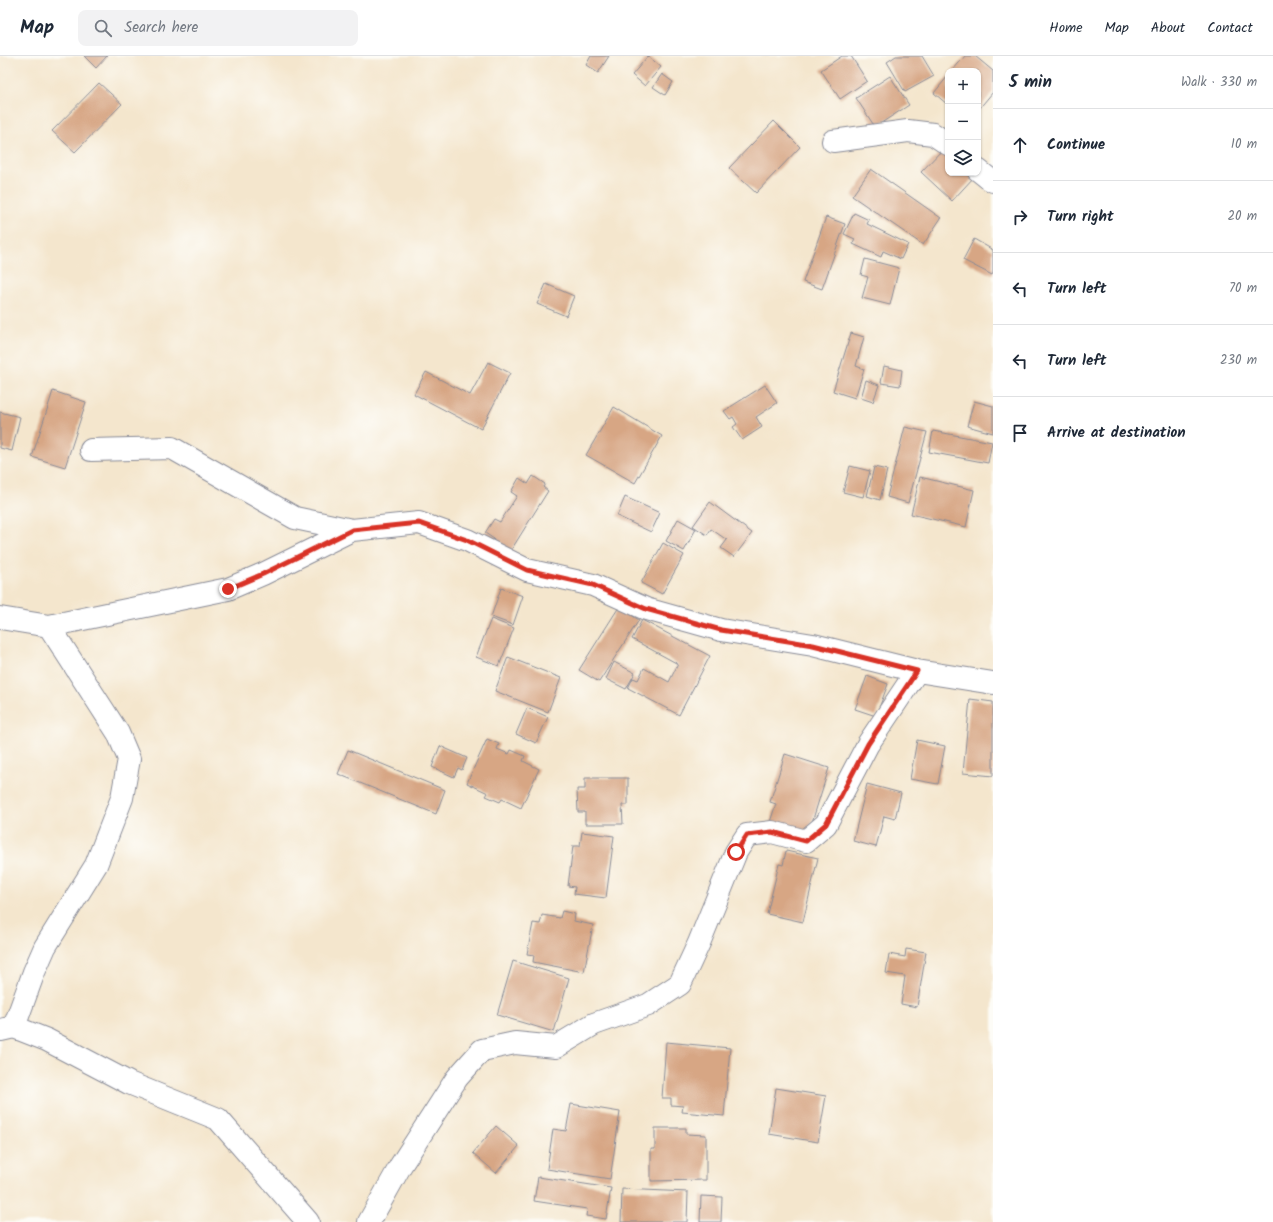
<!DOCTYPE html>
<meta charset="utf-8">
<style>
:root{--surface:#fff;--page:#f2f2f3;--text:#1f2937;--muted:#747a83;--line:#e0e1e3}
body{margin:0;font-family:Kalam,sans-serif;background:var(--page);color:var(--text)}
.controls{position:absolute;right:12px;top:12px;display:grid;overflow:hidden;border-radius:8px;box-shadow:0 1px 3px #0004}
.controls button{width:36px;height:36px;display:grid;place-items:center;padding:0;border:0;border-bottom:1px solid var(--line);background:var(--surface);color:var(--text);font:20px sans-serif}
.stop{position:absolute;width:12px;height:12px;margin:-9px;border:3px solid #d93025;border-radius:50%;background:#fff}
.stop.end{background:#d93025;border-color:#fff;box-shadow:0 1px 4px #0008}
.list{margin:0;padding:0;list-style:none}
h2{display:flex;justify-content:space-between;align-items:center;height:52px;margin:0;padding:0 16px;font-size:17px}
h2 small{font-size:13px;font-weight:400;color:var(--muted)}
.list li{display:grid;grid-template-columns:26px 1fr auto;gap:12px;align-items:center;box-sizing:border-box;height:72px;padding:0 16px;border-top:1px solid var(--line)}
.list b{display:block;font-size:15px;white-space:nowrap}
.list em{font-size:13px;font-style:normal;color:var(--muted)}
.icon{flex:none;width:22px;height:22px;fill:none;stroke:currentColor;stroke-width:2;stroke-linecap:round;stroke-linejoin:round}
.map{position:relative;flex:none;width:993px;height:1166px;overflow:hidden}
header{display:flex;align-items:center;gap:24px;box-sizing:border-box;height:56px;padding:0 20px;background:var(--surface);border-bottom:1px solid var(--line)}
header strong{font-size:19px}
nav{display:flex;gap:22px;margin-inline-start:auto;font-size:14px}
.search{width:280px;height:36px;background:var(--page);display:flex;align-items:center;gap:10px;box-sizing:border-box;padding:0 14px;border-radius:8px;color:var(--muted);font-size:15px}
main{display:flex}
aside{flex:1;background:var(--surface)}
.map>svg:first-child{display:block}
</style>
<header>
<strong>Map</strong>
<div class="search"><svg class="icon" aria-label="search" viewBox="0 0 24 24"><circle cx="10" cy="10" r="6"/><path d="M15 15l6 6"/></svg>Search here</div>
<nav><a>Home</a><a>Map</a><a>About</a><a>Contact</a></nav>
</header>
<main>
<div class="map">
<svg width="993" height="1166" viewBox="0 0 993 1166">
<rect width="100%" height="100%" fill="#fdfcf7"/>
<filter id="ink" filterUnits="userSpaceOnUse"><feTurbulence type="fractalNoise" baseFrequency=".025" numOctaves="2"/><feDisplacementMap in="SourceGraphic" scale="8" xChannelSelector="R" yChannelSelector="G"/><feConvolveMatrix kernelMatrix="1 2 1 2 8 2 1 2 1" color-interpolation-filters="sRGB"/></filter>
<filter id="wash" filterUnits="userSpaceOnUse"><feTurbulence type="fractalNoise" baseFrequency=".012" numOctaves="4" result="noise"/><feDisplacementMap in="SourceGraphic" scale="16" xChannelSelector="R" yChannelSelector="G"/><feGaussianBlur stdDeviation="0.9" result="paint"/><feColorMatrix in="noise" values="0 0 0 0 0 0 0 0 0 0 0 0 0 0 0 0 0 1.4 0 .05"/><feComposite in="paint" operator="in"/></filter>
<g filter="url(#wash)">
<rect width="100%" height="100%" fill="#f4e6cd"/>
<g id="blocks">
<path fill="#d7a684" d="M 84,0 L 107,0 L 96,12 Z
M 591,0 L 609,0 L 598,17 L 586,9 Z
M 648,0 L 661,11 L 645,30 L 632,19 Z
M 842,0 L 851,0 L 867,25 L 840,43 L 821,14 Z
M 896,0 L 922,0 L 934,20 L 905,36 L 887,6 Z
M 965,0 L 975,0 L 993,15 L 993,36 L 978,54 L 978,15 L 952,15 Z
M 662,18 L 673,26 L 665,39 L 653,31 Z
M 890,20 L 909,49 L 875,71 L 856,42 Z
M 948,20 L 948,49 L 934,37 Z
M 99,27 L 122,48 L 75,96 L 52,75 Z
M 774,65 L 800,91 L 756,137 L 729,112 Z
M 943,93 L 948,97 L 948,117 L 969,117 L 974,121 L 952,145 L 921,116 Z
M 871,113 L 941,162 L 923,189 L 852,140 Z
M 854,157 L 869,164 L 867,168 L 908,188 L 901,203 L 883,195 L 881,201 L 853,188 L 855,183 L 844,178 Z
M 826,161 L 845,168 L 822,233 L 803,226 Z
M 974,183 L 993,194 L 993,217 L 992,219 L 963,204 Z
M 865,203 L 899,212 L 890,249 L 862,242 L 868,221 L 861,219 Z
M 546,228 L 574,240 L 566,260 L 537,248 Z
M 851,277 L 864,281 L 856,310 L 864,313 L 855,342 L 833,335 Z
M 488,306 L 510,317 L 481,373 L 414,338 L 426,316 L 470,339 Z
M 884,310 L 902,314 L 900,330 L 881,327 Z
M 866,324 L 879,329 L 873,346 L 861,342 Z
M 765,329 L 777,347 L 756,361 L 762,371 L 742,384 L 733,371 L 737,368 L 733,361 L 730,363 L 724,355 Z
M 53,335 L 86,346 L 65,411 L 32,401 Z
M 974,345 L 993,350 L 993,377 L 967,370 Z
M 614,351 L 662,380 L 635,427 L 586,399 Z
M 0,356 L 20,361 L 12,395 L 0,392 Z
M 905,371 L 927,376 L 908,447 L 887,441 Z
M 933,375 L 992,386 L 988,407 L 929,396 Z
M 850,410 L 870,415 L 863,441 L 843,436 Z
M 874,411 L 887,414 L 880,444 L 867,440 Z
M 533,420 L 545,428 L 543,431 L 548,435 L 508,499 L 491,487 L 494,483 L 485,477 L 494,463 L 500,466 L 517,440 L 511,436 L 519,422 L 528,428 Z
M 920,421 L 974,434 L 966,471 L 911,458 Z
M 625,441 L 660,457 L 651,476 L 617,460 Z
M 710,446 L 752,477 L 734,501 L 721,492 L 727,484 L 711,473 L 707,479 L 693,470 Z
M 678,463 L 696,473 L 684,495 L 666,485 Z
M 663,487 L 684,499 L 662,538 L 641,527 Z
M 501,532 L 523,540 L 513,569 L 491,561 Z
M 619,551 L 639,564 L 599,626 L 579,614 Z
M 491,563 L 514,572 L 499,610 L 476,601 Z
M 642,564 L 710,600 L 679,659 L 628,632 L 633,622 L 638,624 L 644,612 L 669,626 L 678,608 L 632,583 Z
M 508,601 L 561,622 L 548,656 L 495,635 Z
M 614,606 L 635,617 L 626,633 L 606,623 Z
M 867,620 L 888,628 L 876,660 L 855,653 Z
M 970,643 L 993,646 L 993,720 L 963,717 Z
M 527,652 L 548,661 L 536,687 L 516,678 Z
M 487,683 L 499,688 L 497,693 L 509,698 L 511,694 L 525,700 L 523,705 L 539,713 L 521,752 L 502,743 L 500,746 L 486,740 L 488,737 L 467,727 Z
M 917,684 L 945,690 L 938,728 L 910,723 Z
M 440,690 L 467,702 L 462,714 L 458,712 L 454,721 L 432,711 Z
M 348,694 L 445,734 L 436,758 L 338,718 Z
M 785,698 L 829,712 L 808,779 L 770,766 L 776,748 L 770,746 Z
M 585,722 L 628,722 L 628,749 L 622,749 L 623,768 L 585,768 L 585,756 L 578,756 L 577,733 L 585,733 Z
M 867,728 L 901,737 L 895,763 L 884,760 L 876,791 L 853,785 Z
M 582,776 L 614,780 L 606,842 L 574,838 L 575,831 L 568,830 L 573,790 L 580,790 Z
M 786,795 L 818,802 L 803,866 L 767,858 L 779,808 L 783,809 Z
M 562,855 L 575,858 L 574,865 L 593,869 L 584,916 L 533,906 L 534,899 L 527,898 L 533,867 L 540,868 L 542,859 L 560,862 Z
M 906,893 L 926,896 L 917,951 L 901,948 L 905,920 L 886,917 L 889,898 L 905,901 Z
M 513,905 L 569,922 L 554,976 L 497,959 Z
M 666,986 L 730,992 L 724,1060 L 682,1056 L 683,1050 L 671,1049 L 671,1042 L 662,1042 Z
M 776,1032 L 826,1040 L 818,1086 L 769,1078 Z
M 571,1048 L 620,1056 L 610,1123 L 547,1113 L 553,1073 L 566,1075 Z
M 496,1070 L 519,1090 L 496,1117 L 473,1097 Z
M 655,1072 L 686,1072 L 686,1078 L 706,1079 L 706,1124 L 651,1125 L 651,1093 L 655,1093 Z
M 538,1121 L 611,1132 L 606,1163 L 586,1160 L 587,1153 L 534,1145 Z
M 622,1133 L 688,1136 L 687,1166 L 621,1166 Z
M 701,1140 L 722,1141 L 721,1166 L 700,1166 Z"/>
</g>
</g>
<g filter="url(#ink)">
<use href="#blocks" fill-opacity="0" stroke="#888a96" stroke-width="1"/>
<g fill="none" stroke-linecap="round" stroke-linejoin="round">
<defs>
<path id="street" d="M 833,85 L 908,75 L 933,78 L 948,88
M 978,114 L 988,122 L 993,125
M 91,394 L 172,392 L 295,462 L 352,474 L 419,467 L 467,484 L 527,514 L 593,529 L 646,553 L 721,574 L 813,589 L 917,615 L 993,627
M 0,562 L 49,570 L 228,533 L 263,518 L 352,474
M 14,971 L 34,916 L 45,891 L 96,809 L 122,742 L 129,703 L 118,677 L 49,570
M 1,974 L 14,971 L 47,984 L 129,1027 L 218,1063 L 308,1166
M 369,1166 L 401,1109 L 457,1022 L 482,994 L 515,987 L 556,991 L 594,968 L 648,949 L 680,928 L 699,887 L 736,796 L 747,779 L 772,776 L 806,785 L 826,768 L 868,688 L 917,615"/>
</defs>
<use href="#street" stroke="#888a96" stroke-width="24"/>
<use href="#street" stroke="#fff" stroke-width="22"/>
</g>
</g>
<g fill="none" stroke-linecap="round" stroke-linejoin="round" filter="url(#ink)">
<path stroke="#d93025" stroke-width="5" d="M 228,533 L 263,518 L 352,474 L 419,467 L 467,484 L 527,514 L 593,529 L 646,553 L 721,574 L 813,589 L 917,615 L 868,688 L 826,768 L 806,785 L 772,776 L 747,779 L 736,796"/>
</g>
</svg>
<div class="controls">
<button>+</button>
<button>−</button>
<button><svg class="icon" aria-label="layers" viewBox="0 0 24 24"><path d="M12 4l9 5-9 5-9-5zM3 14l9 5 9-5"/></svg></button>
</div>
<div class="stop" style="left:736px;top:796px"></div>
<div class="stop end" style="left:228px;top:533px"></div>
</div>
<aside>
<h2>5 min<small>Walk · 330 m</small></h2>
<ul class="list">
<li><svg class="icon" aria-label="ahead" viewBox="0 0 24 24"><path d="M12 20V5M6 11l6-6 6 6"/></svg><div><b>Continue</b></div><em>10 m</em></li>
<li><svg class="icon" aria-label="right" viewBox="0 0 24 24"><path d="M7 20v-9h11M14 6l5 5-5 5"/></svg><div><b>Turn right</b></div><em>20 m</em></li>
<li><svg class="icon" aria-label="left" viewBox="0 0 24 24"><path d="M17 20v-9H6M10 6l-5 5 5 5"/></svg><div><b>Turn left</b></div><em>70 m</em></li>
<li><svg class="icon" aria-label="left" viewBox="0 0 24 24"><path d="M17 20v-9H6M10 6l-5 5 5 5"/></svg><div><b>Turn left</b></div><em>230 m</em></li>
<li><svg class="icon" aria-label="arrive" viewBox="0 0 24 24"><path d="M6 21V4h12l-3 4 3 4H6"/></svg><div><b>Arrive at destination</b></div></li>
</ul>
</aside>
</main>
